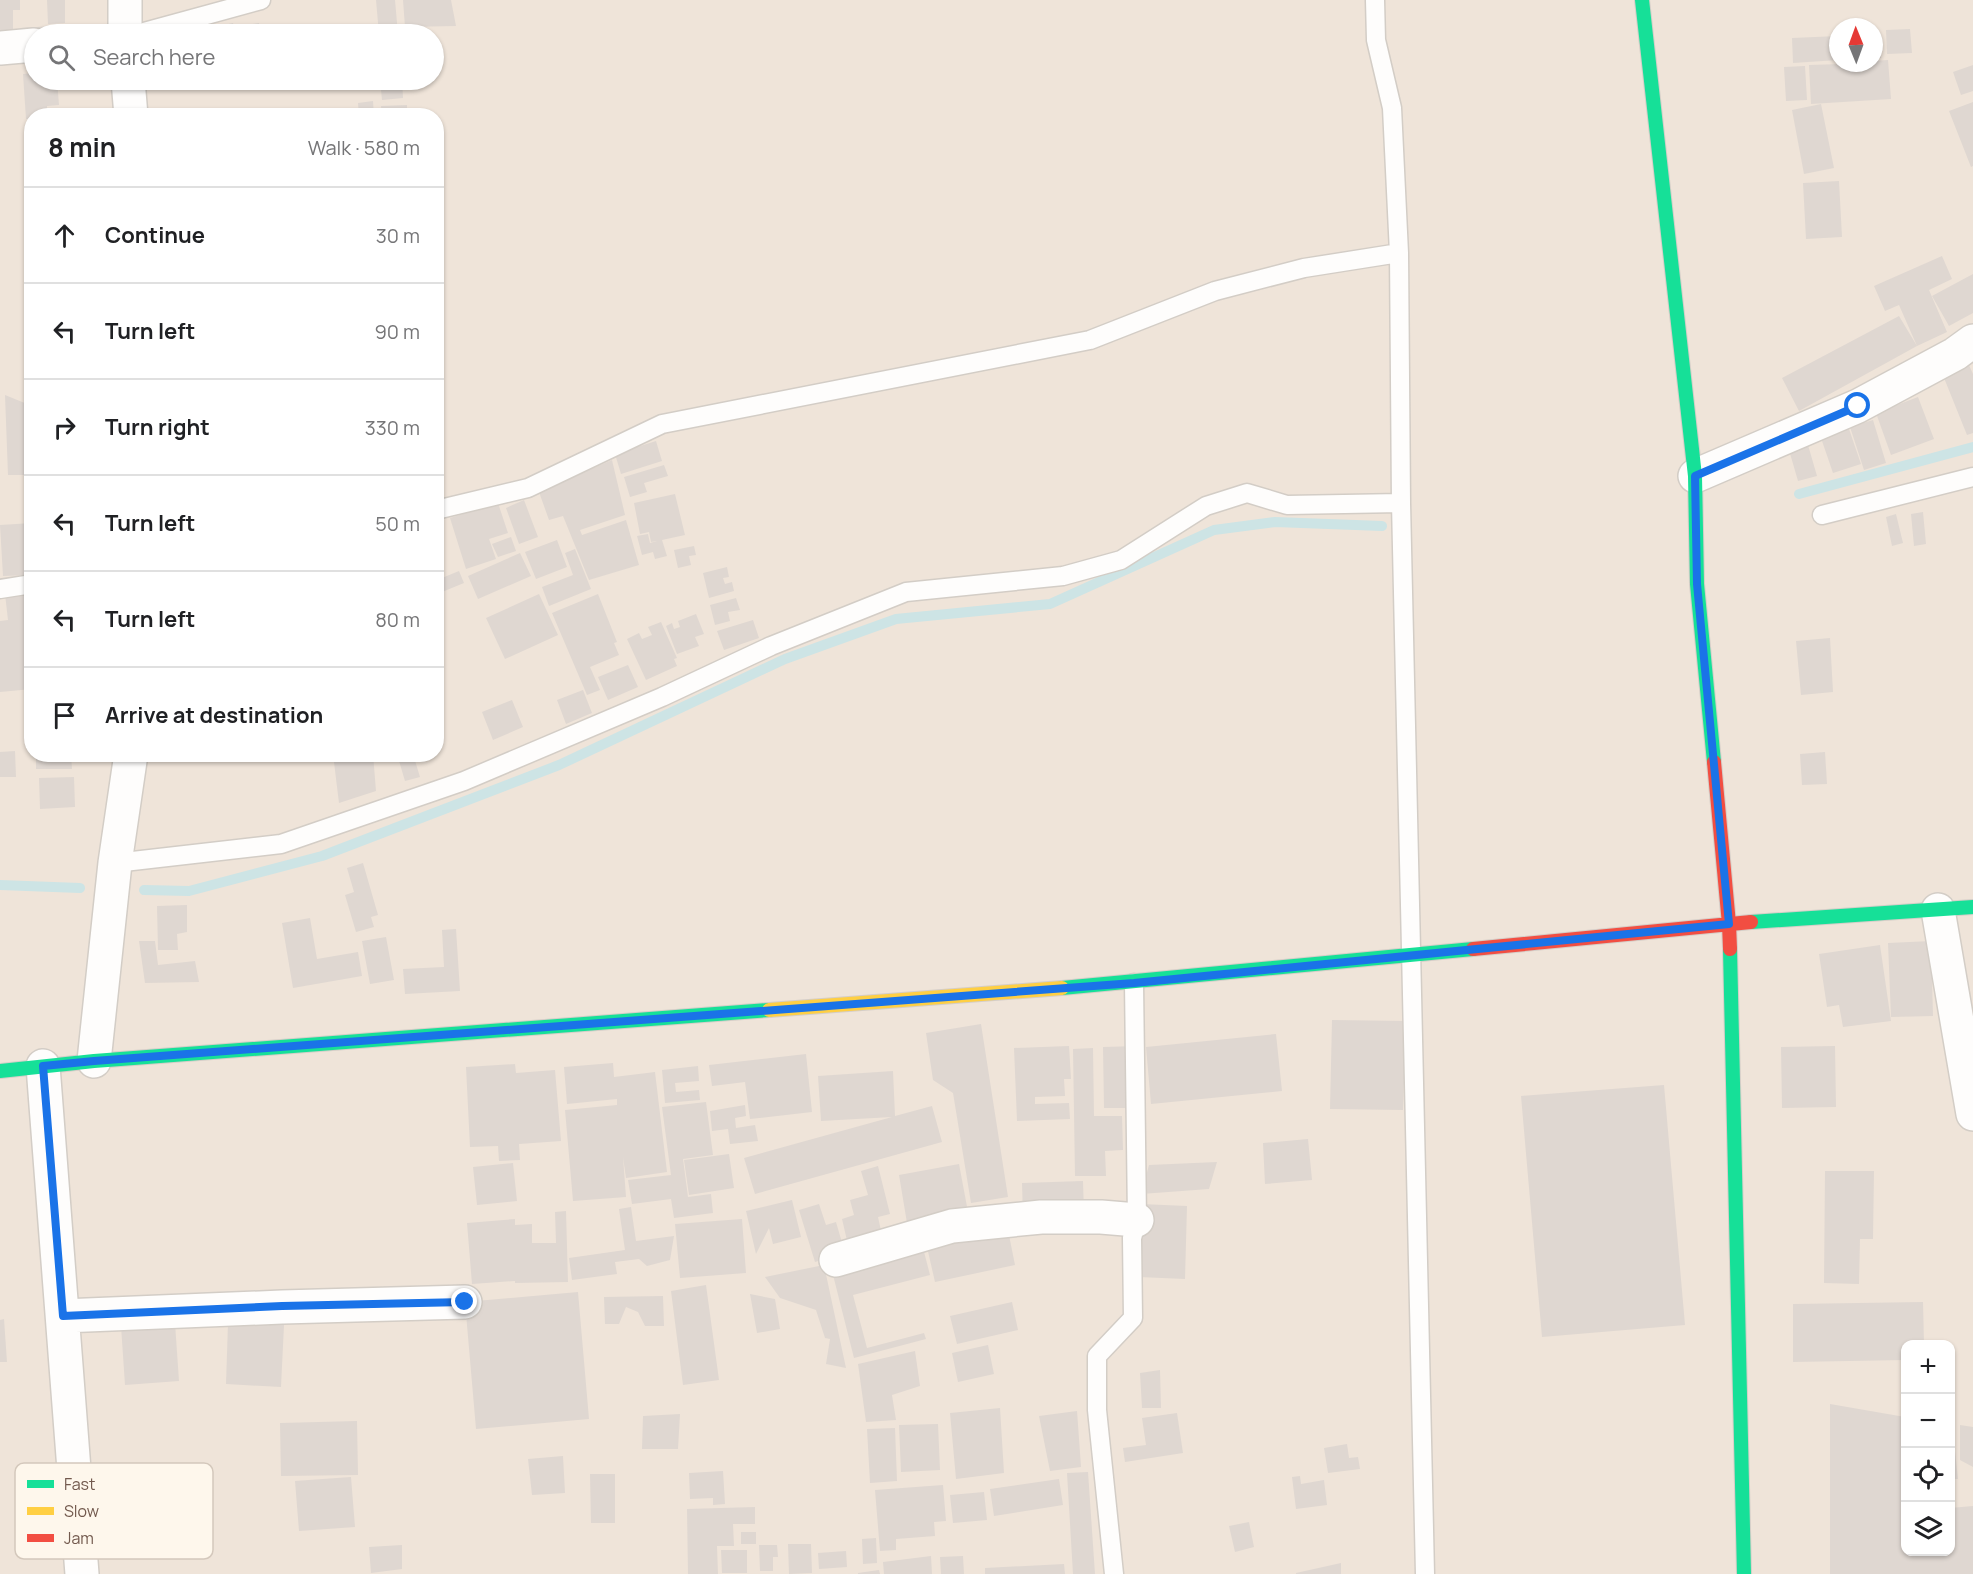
<!DOCTYPE html>
<meta charset="utf-8">
<style>
:root{--surface:#fff;--page:#f2f2f2;--text:#202124;--muted:#757577;--line:#e0e0e0}
body{margin:0;font-family:Manrope,sans-serif;background:var(--page);color:var(--text)}
.controls{position:absolute;right:18px;bottom:18px;display:grid;overflow:hidden;border-radius:12px;box-shadow:0 2px 4px #0004}
.controls button{width:54px;height:54px;display:grid;place-items:center;padding:0;border:0;border-bottom:2px solid var(--line);background:var(--surface);color:var(--text);font:30px sans-serif}
.compass{position:absolute;left:1829px;top:18px;width:54px;height:54px;border-radius:50%;background:var(--surface);box-shadow:0 2px 4px #0004;rotate:359deg}
.stop{position:absolute;width:18px;height:18px;margin:-14px;border:4px solid #1a73e8;border-radius:50%;background:#fff}
.stop.end{background:#1a73e8;border-color:#fff;box-shadow:0 2px 6px #0008}
.list{margin:0;padding:0;list-style:none}
h2{display:flex;justify-content:space-between;align-items:center;height:78px;margin:0;padding:0 24px;font-size:26px}
h2 small{font-size:20px;font-weight:400;color:var(--muted)}
.list li{display:grid;grid-template-columns:39px 1fr auto;gap:18px;align-items:center;box-sizing:border-box;height:96px;padding:0 24px;border-top:2px solid var(--line)}
.list b{display:block;font-size:22px;white-space:nowrap}
.list em{font-size:20px;font-style:normal;color:var(--muted)}
.icon{flex:none;width:33px;height:33px;fill:none;stroke:currentColor;stroke-width:2;stroke-linecap:round;stroke-linejoin:round}
.map{position:relative;flex:none;width:1973px;height:1574px;overflow:hidden}
.search{position:absolute;background:var(--surface);box-shadow:0 2px 4px #0004;left:24px;top:24px;width:420px;height:66px;display:flex;align-items:center;gap:15px;box-sizing:border-box;padding:0 21px;border-radius:33px;color:var(--muted);font-size:22px}
.panel{position:absolute;background:var(--surface);box-shadow:0 2px 4px #0004;left:24px;top:108px;width:420px;height:654px;border-radius:24px}
.map>svg:first-child{display:block}
</style>
<div class="map">
<svg width="1973" height="1574" viewBox="0 0 1973 1574">
<rect width="100%" height="100%" fill="#f6f1eb"/>
<path fill="#efe4d9" fill-rule="evenodd" d="M 0,0 L 1973,0 L 1973,1574 L 0,1574 ZM 1838,27 L 1874,27 L 1874,63 L 1838,63 ZM 34,34 L 434,34 L 434,80 L 34,80 ZM 32,116 L 436,116 L 436,754 L 32,754 ZM 1906,1344 L 1950,1344 L 1950,1552 L 1906,1552 Z"/>
<g fill="none" stroke-linecap="round" stroke-linejoin="round">
<path stroke="#cde4e5" stroke-width="10" d="M 1799,494 L 1973,447
M 0,885 L 80,888
M 144,890 L 189,891 L 322,856 L 559,765 L 785,659 L 896,619 L 1050,604 L 1214,530 L 1275,522 L 1382,526"/>
</g>
<path fill="#dfd7d1" d="M 0,0 L 20,0 L 20,10 L 13,10 L 13,31 L 0,31 Z
M 47,0 L 65,0 L 65,23 L 48,24 Z
M 376,0 L 395,0 L 398,34 L 379,34 Z
M 403,0 L 451,0 L 456,26 L 405,27 Z
M 233,23 L 234,27 L 259,23 L 261,34 L 226,34 L 224,25 Z
M 53,26 L 54,34 L 34,34 L 21,44 L 20,28 Z
M 1910,29 L 1912,53 L 1887,54 L 1886,30 Z
M 1879,33 L 1881,58 L 1874,58 L 1874,34 Z
M 1838,36 L 1838,60 L 1793,63 L 1792,38 Z
M 1888,60 L 1891,99 L 1811,104 L 1809,65 L 1874,63 L 1874,61 Z
M 1973,65 L 1973,91 L 1961,95 L 1953,72 Z
M 1805,66 L 1807,100 L 1786,101 L 1784,67 Z
M 34,73 L 34,80 L 57,80 L 59,105 L 47,106 L 47,116 L 32,116 L 32,119 L 26,119 L 23,74 Z
M 380,80 L 402,80 L 403,98 L 382,100 Z
M 373,101 L 374,116 L 359,116 L 358,103 Z
M 1973,102 L 1973,166 L 1971,167 L 1949,111 Z
M 1821,104 L 1834,168 L 1804,174 L 1792,110 Z
M 407,105 L 407,116 L 382,116 L 381,106 Z
M 1839,181 L 1842,237 L 1806,239 L 1803,183 Z
M 1942,256 L 1952,279 L 1929,290 L 1947,332 L 1917,346 L 1799,411 L 1782,378 L 1899,316 L 1917,346 L 1899,305 L 1885,311 L 1874,286 Z
M 1973,274 L 1973,313 L 1949,326 L 1932,296 Z
M 1968,363 L 1973,374 L 1973,433 L 1967,435 L 1942,373 Z
M 5,395 L 32,406 L 32,475 L 8,475 Z
M 1918,397 L 1934,439 L 1891,455 L 1876,413 Z
M 1873,420 L 1886,463 L 1864,470 L 1850,427 Z
M 1849,429 L 1861,464 L 1833,473 L 1821,438 Z
M 656,441 L 662,461 L 621,474 L 615,454 Z
M 1808,445 L 1817,476 L 1798,481 L 1789,450 Z
M 612,460 L 625,515 L 580,530 L 582,535 L 626,520 L 639,565 L 589,580 L 563,516 L 549,520 L 539,492 Z
M 664,465 L 668,476 L 644,483 L 647,492 L 630,497 L 624,477 Z
M 675,494 L 685,535 L 662,540 L 667,556 L 655,559 L 653,552 L 642,555 L 637,536 L 648,534 L 650,543 L 657,541 L 651,542 L 649,532 L 640,534 L 634,503 Z
M 524,500 L 538,537 L 519,544 L 506,508 Z
M 498,503 L 508,533 L 489,539 L 496,559 L 466,569 L 450,518 Z
M 1923,512 L 1926,544 L 1914,546 L 1911,514 Z
M 1896,514 L 1903,543 L 1892,546 L 1886,517 Z
M 32,523 L 32,575 L 3,576 L 0,525 Z
M 511,537 L 516,551 L 498,557 L 492,544 Z
M 557,540 L 567,567 L 536,579 L 525,552 Z
M 694,546 L 696,555 L 689,556 L 691,565 L 678,568 L 674,550 Z
M 575,549 L 591,589 L 549,606 L 542,587 L 573,575 L 565,553 Z
M 520,553 L 531,576 L 478,599 L 468,576 Z
M 727,567 L 729,577 L 723,578 L 725,584 L 732,582 L 734,591 L 709,598 L 703,573 Z
M 459,571 L 464,583 L 442,592 L 437,580 Z
M 32,591 L 32,689 L 0,692 L 0,621 L 8,620 L 5,594 Z
M 539,594 L 558,635 L 505,659 L 486,618 Z
M 598,594 L 617,642 L 614,643 L 619,655 L 590,667 L 600,690 L 587,695 L 552,613 Z
M 736,598 L 740,610 L 728,612 L 730,621 L 715,625 L 710,605 Z
M 696,614 L 704,634 L 695,637 L 699,646 L 677,654 L 666,626 L 672,623 L 674,629 L 680,627 L 678,621 Z
M 753,620 L 759,638 L 724,650 L 717,631 Z
M 661,622 L 677,658 L 674,659 L 677,666 L 646,680 L 627,639 L 639,633 L 642,639 L 652,635 L 648,627 Z
M 1830,638 L 1833,692 L 1801,695 L 1796,641 Z
M 628,665 L 638,687 L 608,700 L 598,677 Z
M 583,690 L 592,713 L 566,724 L 557,700 Z
M 512,700 L 523,727 L 493,740 L 482,712 Z
M 15,751 L 16,777 L 0,777 L 0,752 Z
M 1825,752 L 1827,784 L 1802,785 L 1800,754 Z
M 36,754 L 71,754 L 72,769 L 36,769 Z
M 283,754 L 307,754 L 307,755 L 284,760 Z
M 333,754 L 373,754 L 376,791 L 339,803 Z
M 397,754 L 413,754 L 420,777 L 405,781 Z
M 74,777 L 75,807 L 40,809 L 39,778 Z
M 363,863 L 378,915 L 371,917 L 374,927 L 356,932 L 345,895 L 354,892 L 347,868 Z
M 187,905 L 187,932 L 177,934 L 178,950 L 158,950 L 157,906 Z
M 310,918 L 317,959 L 358,952 L 362,976 L 293,988 L 282,923 Z
M 456,929 L 460,991 L 405,994 L 403,969 L 444,967 L 442,930 Z
M 386,937 L 394,980 L 370,984 L 362,941 Z
M 139,941 L 155,941 L 158,965 L 195,961 L 199,982 L 145,983 Z
M 1931,941 L 1933,1016 L 1891,1017 L 1888,943 Z
M 1880,945 L 1891,1021 L 1843,1027 L 1839,1005 L 1827,1007 L 1819,954 Z
M 1332,1020 L 1406,1021 L 1403,1110 L 1330,1109 Z
M 981,1024 L 1008,1197 L 971,1203 L 953,1093 L 933,1080 L 926,1033 Z
M 1276,1034 L 1282,1091 L 1151,1104 L 1146,1047 Z
M 1069,1046 L 1071,1079 L 1064,1079 L 1065,1096 L 1035,1097 L 1035,1104 L 1069,1103 L 1070,1119 L 1017,1121 L 1014,1048 Z
M 1138,1046 L 1139,1108 L 1104,1108 L 1103,1047 Z
M 1835,1046 L 1836,1107 L 1782,1108 L 1781,1047 Z
M 1093,1048 L 1094,1116 L 1122,1116 L 1123,1150 L 1105,1151 L 1106,1176 L 1075,1176 L 1073,1049 Z
M 806,1054 L 812,1112 L 750,1119 L 745,1082 L 712,1086 L 709,1065 Z
M 613,1063 L 614,1077 L 655,1072 L 667,1172 L 626,1178 L 623,1157 L 626,1197 L 573,1201 L 565,1110 L 617,1105 L 617,1099 L 567,1104 L 564,1067 Z
M 515,1064 L 516,1073 L 555,1070 L 561,1141 L 519,1144 L 520,1160 L 499,1161 L 498,1146 L 470,1147 L 466,1067 Z
M 698,1066 L 699,1081 L 675,1083 L 676,1092 L 699,1090 L 700,1100 L 665,1103 L 662,1070 Z
M 893,1071 L 895,1116 L 932,1106 L 942,1142 L 755,1194 L 744,1158 L 892,1117 L 821,1121 L 818,1076 Z
M 1664,1085 L 1685,1325 L 1542,1337 L 1521,1096 Z
M 706,1102 L 713,1155 L 683,1159 L 688,1197 L 711,1194 L 713,1213 L 674,1218 L 671,1199 L 632,1204 L 628,1180 L 671,1175 L 662,1107 Z
M 745,1105 L 746,1116 L 735,1118 L 736,1128 L 755,1125 L 758,1141 L 730,1144 L 728,1129 L 712,1131 L 710,1111 Z
M 1308,1139 L 1312,1180 L 1265,1184 L 1263,1143 Z
M 729,1154 L 734,1188 L 689,1195 L 684,1160 Z
M 1217,1162 L 1209,1189 L 1141,1194 L 1149,1165 Z
M 513,1163 L 517,1201 L 477,1205 L 473,1167 Z
M 959,1164 L 968,1212 L 907,1223 L 899,1175 Z
M 878,1166 L 890,1214 L 878,1217 L 883,1240 L 849,1249 L 842,1219 L 854,1215 L 850,1200 L 868,1195 L 861,1171 Z
M 1825,1171 L 1874,1171 L 1873,1239 L 1860,1239 L 1859,1284 L 1824,1283 Z
M 1083,1181 L 1084,1215 L 1023,1217 L 1022,1183 Z
M 792,1200 L 801,1237 L 773,1244 L 769,1228 L 756,1254 L 746,1211 Z
M 819,1204 L 826,1225 L 836,1222 L 845,1253 L 815,1262 L 799,1210 Z
M 1141,1204 L 1187,1206 L 1185,1279 L 1139,1277 Z
M 631,1207 L 636,1241 L 674,1236 L 670,1260 L 647,1266 L 639,1259 L 615,1262 L 617,1274 L 572,1280 L 569,1258 L 625,1250 L 619,1209 Z
M 566,1211 L 568,1282 L 515,1283 L 515,1281 L 472,1284 L 467,1223 L 515,1219 L 515,1225 L 532,1224 L 532,1243 L 556,1243 L 555,1212 Z
M 742,1219 L 746,1273 L 680,1278 L 675,1224 Z
M 1008,1230 L 1015,1265 L 935,1282 L 927,1247 Z
M 922,1244 L 930,1275 L 853,1295 L 867,1348 L 924,1333 L 926,1339 L 854,1358 L 831,1267 Z
M 824,1265 L 846,1368 L 826,1364 L 830,1339 L 825,1338 L 816,1310 L 780,1298 L 765,1277 Z
M 706,1285 L 719,1380 L 683,1385 L 671,1291 Z
M 578,1292 L 589,1419 L 476,1429 L 465,1302 Z
M 750,1294 L 775,1299 L 780,1329 L 757,1333 Z
M 663,1296 L 664,1326 L 645,1326 L 638,1312 L 626,1307 L 619,1324 L 605,1324 L 604,1297 Z
M 1012,1302 L 1018,1330 L 957,1344 L 950,1316 Z
M 1923,1302 L 1924,1344 L 1905,1344 L 1905,1360 L 1793,1362 L 1793,1304 Z
M 4,1319 L 7,1362 L 0,1362 L 0,1320 Z
M 175,1323 L 179,1381 L 125,1385 L 121,1326 Z
M 228,1323 L 284,1325 L 281,1387 L 226,1384 Z
M 988,1345 L 994,1374 L 958,1382 L 952,1353 Z
M 915,1351 L 920,1386 L 892,1395 L 896,1420 L 866,1422 L 858,1364 Z
M 1160,1370 L 1161,1408 L 1142,1408 L 1140,1373 Z
M 1830,1404 L 1905,1417 L 1905,1551 L 1950,1552 L 1950,1508 L 1973,1506 L 1973,1574 L 1830,1574 Z
M 1000,1408 L 1004,1473 L 956,1479 L 950,1413 Z
M 1077,1411 L 1081,1467 L 1050,1471 L 1039,1416 Z
M 1177,1413 L 1183,1453 L 1125,1462 L 1123,1448 L 1146,1445 L 1142,1418 Z
M 680,1414 L 678,1449 L 642,1449 L 643,1416 Z
M 357,1421 L 358,1475 L 281,1476 L 280,1423 Z
M 1950,1423 L 1952,1423 L 1958,1479 L 1950,1479 Z
M 938,1424 L 940,1470 L 901,1472 L 899,1425 Z
M 1960,1425 L 1973,1427 L 1973,1467 L 1960,1460 Z
M 895,1428 L 897,1481 L 870,1483 L 867,1429 Z
M 1347,1444 L 1349,1458 L 1358,1457 L 1360,1469 L 1328,1473 L 1324,1448 Z
M 563,1456 L 565,1493 L 532,1495 L 528,1459 Z
M 723,1471 L 725,1504 L 713,1505 L 713,1498 L 690,1499 L 689,1473 Z
M 1088,1472 L 1095,1574 L 1073,1574 L 1067,1473 Z
M 590,1474 L 615,1474 L 615,1523 L 591,1523 Z
M 1300,1476 L 1301,1484 L 1324,1480 L 1327,1505 L 1296,1509 L 1292,1477 Z
M 351,1477 L 355,1527 L 299,1531 L 295,1481 Z
M 1059,1479 L 1063,1505 L 994,1516 L 990,1489 Z
M 943,1485 L 946,1521 L 934,1522 L 935,1536 L 896,1539 L 896,1550 L 880,1551 L 875,1490 Z
M 984,1492 L 987,1520 L 953,1523 L 950,1495 Z
M 755,1507 L 755,1524 L 733,1524 L 734,1546 L 717,1546 L 718,1574 L 688,1574 L 687,1509 Z
M 1249,1522 L 1254,1547 L 1235,1552 L 1229,1526 Z
M 741,1532 L 756,1532 L 756,1544 L 741,1544 Z
M 876,1538 L 877,1563 L 863,1564 L 862,1539 Z
M 788,1544 L 811,1544 L 812,1573 L 789,1574 Z
M 402,1545 L 402,1569 L 371,1573 L 369,1547 Z
M 759,1545 L 777,1545 L 778,1557 L 773,1557 L 773,1571 L 760,1571 Z
M 721,1550 L 747,1550 L 747,1573 L 722,1573 Z
M 846,1551 L 847,1567 L 819,1569 L 818,1553 Z
M 931,1556 L 932,1574 L 884,1574 L 883,1562 Z
M 963,1556 L 964,1574 L 941,1574 L 940,1557 Z
M 1341,1563 L 1341,1574 L 1296,1574 L 1296,1573 Z
M 1064,1564 L 1065,1574 L 985,1574 L 985,1568 Z
M 879,1570 L 880,1574 L 858,1574 L 858,1573 Z"/>
<g fill="none" stroke-linecap="round" stroke-linejoin="round">
<defs>
<path id="lane" d="M 1375,0 L 1376,40 L 1392,108 L 1399,253 L 1401,503 L 1425,1574
M 137,34 L 261,0
M 436,510 L 528,488 L 662,424 L 1090,340 L 1215,291 L 1304,268 L 1399,253
M 1822,515 L 1973,477
M 0,589 L 32,584
M 115,863 L 281,844 L 464,781 L 662,697 L 771,646 L 906,592 L 1063,576 L 1121,560 L 1206,506 L 1247,493 L 1287,505 L 1401,503
M 1114,1574 L 1097,1410 L 1097,1356 L 1133,1318 L 1132,1238 L 1137,1220 L 1134,983"/>
<path id="street" d="M 125,0 L 125,34
M 0,48 L 34,45
M 128,80 L 131,116
M 1695,476 L 1858,406 L 1955,354 L 1973,341
M 1938,910 L 1973,1114
M 94,1061 L 115,863 L 131,754
M 43,1066 L 82,1574
M 836,1260 L 952,1226 L 1041,1217 L 1101,1217 L 1137,1220
M 63,1316 L 282,1307 L 465,1302"/>
<path id="fast" d="M 1642,0 L 1695,476 L 1697,584 L 1714,762
M 1751,922 L 1973,907
M 1730,949 L 1744,1574
M 1062,988 L 1473,949
M 0,1071 L 94,1061 L 769,1010"/>
<path id="slow" d="M 769,1010 L 1062,988"/>
<path id="jam" d="M 1714,762 L 1729,924 L 1730,949
M 1473,949 L 1751,922"/>
</defs>
<use href="#lane" stroke="#d3cdc6" stroke-width="21"/>
<use href="#street" stroke="#d3cdc6" stroke-width="36"/>
<use href="#fast" stroke="#d5cec8" stroke-width="16"/>
<use href="#slow" stroke="#d5cec8" stroke-width="16"/>
<use href="#jam" stroke="#d5cec8" stroke-width="16"/>
<use href="#lane" stroke="#fefdfc" stroke-width="18"/>
<use href="#street" stroke="#fefdfc" stroke-width="33"/>
<use href="#fast" stroke="#16e098" stroke-width="14"/>
<use href="#slow" stroke="#ffcf43" stroke-width="14"/>
<use href="#jam" stroke="#f24e42" stroke-width="14"/>
</g>
<g fill="none" stroke-linecap="round" stroke-linejoin="round">
<path stroke="#1a73e8" stroke-width="8" d="M 465,1302 L 282,1306 L 63,1316 L 43,1066 L 94,1061 L 1134,983 L 1729,924 L 1697,584 L 1695,476 L 1858,406"/>
</g>
<rect x="15" y="1463" width="198" height="96" rx="9" fill="#fef7ec" stroke="#d4c8bc" stroke-width="1.5"/>
<rect x="27" y="1480" width="27" height="8" fill="#16e098"/>
<rect x="27" y="1507" width="27" height="8" fill="#ffcf43"/>
<rect x="27" y="1534" width="27" height="8" fill="#f24e42"/>
<g font-size="16" fill="#72594d">
<text x="64" y="1490">Fast</text>
<text x="64" y="1517">Slow</text>
<text x="64" y="1544">Jam</text>
</g>
</svg>
<div class="controls">
<button>+</button>
<button>−</button>
<button><svg class="icon" aria-label="locate" viewBox="0 0 24 24"><circle cx="12" cy="12" r="6"/><path d="M12 2v4M12 18v4M2 12h4M18 12h4"/></svg></button>
<button><svg class="icon" aria-label="layers" viewBox="0 0 24 24"><path d="M12 4l9 5-9 5-9-5zM3 14l9 5 9-5"/></svg></button>
</div>
<svg class="compass" viewBox="-18 -18 36 36"><path d="M0-13l5 13h-10z" fill="#e53935"/><path d="M0 13l5-13h-10z" fill="#757577"/></svg>
<div class="stop" style="left:1858px;top:406px"></div>
<div class="stop end" style="left:465px;top:1302px"></div>
<div class="search"><svg class="icon" aria-label="search" viewBox="0 0 24 24"><circle cx="10" cy="10" r="6"/><path d="M15 15l6 6"/></svg>Search here</div>
<section class="panel">
<h2>8 min<small>Walk · 580 m</small></h2>
<ul class="list">
<li><svg class="icon" aria-label="ahead" viewBox="0 0 24 24"><path d="M12 20V5M6 11l6-6 6 6"/></svg><div><b>Continue</b></div><em>30 m</em></li>
<li><svg class="icon" aria-label="left" viewBox="0 0 24 24"><path d="M17 20v-9H6M10 6l-5 5 5 5"/></svg><div><b>Turn left</b></div><em>90 m</em></li>
<li><svg class="icon" aria-label="right" viewBox="0 0 24 24"><path d="M7 20v-9h11M14 6l5 5-5 5"/></svg><div><b>Turn right</b></div><em>330 m</em></li>
<li><svg class="icon" aria-label="left" viewBox="0 0 24 24"><path d="M17 20v-9H6M10 6l-5 5 5 5"/></svg><div><b>Turn left</b></div><em>50 m</em></li>
<li><svg class="icon" aria-label="left" viewBox="0 0 24 24"><path d="M17 20v-9H6M10 6l-5 5 5 5"/></svg><div><b>Turn left</b></div><em>80 m</em></li>
<li><svg class="icon" aria-label="arrive" viewBox="0 0 24 24"><path d="M6 21V4h12l-3 4 3 4H6"/></svg><div><b>Arrive at destination</b></div></li>
</ul>
</section>
</div>
